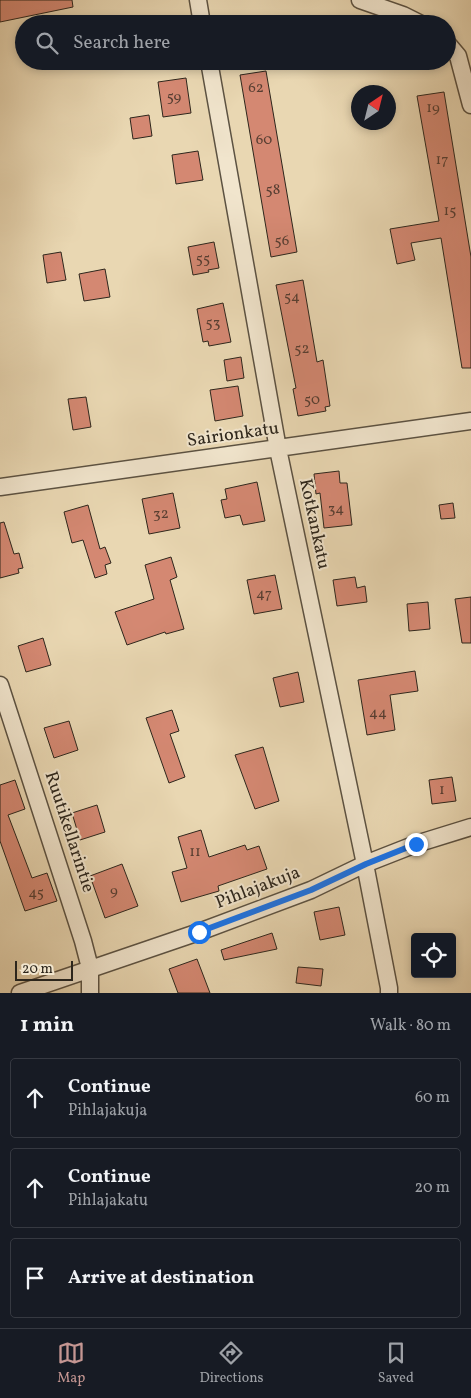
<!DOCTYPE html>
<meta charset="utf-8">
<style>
:root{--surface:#171b24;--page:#20242c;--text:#f1f3f6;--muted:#9ea1a6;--line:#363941;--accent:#c59692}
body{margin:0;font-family:Vollkorn,serif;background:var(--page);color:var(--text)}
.controls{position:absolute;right:15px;bottom:15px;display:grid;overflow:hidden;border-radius:5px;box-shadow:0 2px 8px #0003}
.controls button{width:45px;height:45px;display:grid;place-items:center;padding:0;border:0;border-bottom:1px solid var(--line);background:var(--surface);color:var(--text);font:25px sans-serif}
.compass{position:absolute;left:351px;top:85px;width:45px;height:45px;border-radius:50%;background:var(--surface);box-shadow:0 2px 8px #0003;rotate:35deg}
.scale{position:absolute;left:15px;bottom:12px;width:58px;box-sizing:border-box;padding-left:5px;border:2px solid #2d261c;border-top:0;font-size:14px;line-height:18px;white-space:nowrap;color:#2d261c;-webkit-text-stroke:4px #f1e5cd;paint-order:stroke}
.stop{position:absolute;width:15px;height:15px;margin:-11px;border:4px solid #1a73e8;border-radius:50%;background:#fff}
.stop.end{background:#1a73e8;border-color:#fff;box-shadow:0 1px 5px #0008}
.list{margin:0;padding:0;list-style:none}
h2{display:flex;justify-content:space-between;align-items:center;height:65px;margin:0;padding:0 20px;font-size:21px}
h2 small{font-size:16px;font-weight:400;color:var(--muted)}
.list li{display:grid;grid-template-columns:32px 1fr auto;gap:15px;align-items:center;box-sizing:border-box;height:80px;margin:0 10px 10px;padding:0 10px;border:1px solid var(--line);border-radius:5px}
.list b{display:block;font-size:19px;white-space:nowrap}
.list p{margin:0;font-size:16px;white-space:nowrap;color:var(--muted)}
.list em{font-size:16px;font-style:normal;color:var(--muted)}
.icon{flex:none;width:28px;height:28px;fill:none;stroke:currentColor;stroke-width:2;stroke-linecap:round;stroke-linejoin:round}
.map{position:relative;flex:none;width:471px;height:993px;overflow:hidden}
.search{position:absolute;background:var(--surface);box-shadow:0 2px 8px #0003;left:15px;right:15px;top:15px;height:55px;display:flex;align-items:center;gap:12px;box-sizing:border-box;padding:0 18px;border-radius:28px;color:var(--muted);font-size:19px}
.sheet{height:335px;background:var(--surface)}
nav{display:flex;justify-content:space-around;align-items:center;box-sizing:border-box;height:70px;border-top:1px solid var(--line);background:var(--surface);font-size:14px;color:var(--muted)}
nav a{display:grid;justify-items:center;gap:2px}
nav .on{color:var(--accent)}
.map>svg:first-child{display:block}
</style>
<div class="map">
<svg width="471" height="993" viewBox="0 0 471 993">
<rect width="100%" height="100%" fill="#e9d7b2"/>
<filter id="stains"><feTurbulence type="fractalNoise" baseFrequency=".004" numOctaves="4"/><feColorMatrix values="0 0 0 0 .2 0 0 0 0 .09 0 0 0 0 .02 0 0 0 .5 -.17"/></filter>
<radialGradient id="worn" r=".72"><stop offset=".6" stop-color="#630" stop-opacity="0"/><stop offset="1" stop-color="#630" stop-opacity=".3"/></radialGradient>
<path fill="#d48872" stroke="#2d261c" d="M 0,0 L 72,0 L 73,7 L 0,22 Z
M 266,71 L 297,252 L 271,257 L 240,75 Z
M 186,78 L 191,113 L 163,117 L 158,82 Z
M 444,92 L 471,257 L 471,368 L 462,368 L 441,238 L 411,243 L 415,260 L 397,264 L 390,229 L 439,221 L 417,96 Z
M 149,115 L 152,136 L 133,139 L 130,118 Z
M 198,151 L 203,180 L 176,184 L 172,155 Z
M 214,242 L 219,268 L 208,270 L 209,272 L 193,275 L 188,247 Z
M 61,252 L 66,280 L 47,283 L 43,255 Z
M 105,269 L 110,297 L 84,301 L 79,274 Z
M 303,280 L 317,362 L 323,360 L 330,406 L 325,407 L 326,411 L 298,416 L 293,389 L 296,388 L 276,285 Z
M 223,303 L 231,342 L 209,346 L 208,341 L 203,342 L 197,309 Z
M 241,357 L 244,378 L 227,381 L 224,360 Z
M 238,386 L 243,416 L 215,421 L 210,390 Z
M 86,397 L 91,427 L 73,430 L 68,399 Z
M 339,471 L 340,483 L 347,483 L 352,525 L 324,528 L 320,493 L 316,494 L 314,474 Z
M 257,482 L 265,521 L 243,525 L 240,515 L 225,518 L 221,500 L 227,499 L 225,489 Z
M 173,493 L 180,528 L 149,534 L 142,499 Z
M 453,503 L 455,518 L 441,519 L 439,505 Z
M 88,505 L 100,549 L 105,547 L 111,563 L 105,565 L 107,574 L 95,578 L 83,540 L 72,543 L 64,512 Z
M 4,522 L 14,554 L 19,553 L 23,568 L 18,569 L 19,573 L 0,578 L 0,523 Z
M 171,557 L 177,577 L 170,580 L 184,629 L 166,634 L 165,632 L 127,645 L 115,612 L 154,599 L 145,565 Z
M 275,575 L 282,609 L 254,614 L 247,580 Z
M 355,577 L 357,588 L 365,586 L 367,602 L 337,606 L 333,580 Z
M 471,597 L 471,643 L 462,643 L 455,599 Z
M 428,602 L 430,629 L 409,631 L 407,604 Z
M 43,638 L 51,665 L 26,672 L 18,646 Z
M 415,671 L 418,691 L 390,695 L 395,730 L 367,735 L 358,680 Z
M 298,672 L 304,702 L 280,707 L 273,678 Z
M 172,710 L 179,731 L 170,734 L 185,777 L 169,783 L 146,718 Z
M 69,721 L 78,750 L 54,758 L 44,728 Z
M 263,747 L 279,801 L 255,809 L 235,755 Z
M 452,777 L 456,801 L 432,804 L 429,780 Z
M 15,780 L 25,809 L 8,815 L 32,878 L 47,873 L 57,901 L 25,911 L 0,841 L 0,785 Z
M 97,805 L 105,832 L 80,840 L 72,813 Z
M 201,830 L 209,857 L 245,845 L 247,850 L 259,846 L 267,869 L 218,886 L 219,891 L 181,902 L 172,872 L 187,868 L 178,837 Z
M 122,864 L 138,906 L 105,918 L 90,876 Z
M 339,907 L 345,935 L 320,940 L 314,912 Z
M 272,933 L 277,949 L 224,960 L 221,950 Z
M 197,959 L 210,993 L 178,993 L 169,969 Z
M 298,967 L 323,969 L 321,986 L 296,983 Z"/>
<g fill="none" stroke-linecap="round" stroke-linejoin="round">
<defs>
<path id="minor" d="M 198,0 L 202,24
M 360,0 L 403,15 L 421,24
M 447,43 L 458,56 L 471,105
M 209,61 L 278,449 L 365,864 L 389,988 L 389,993
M 0,487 L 471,421
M 0,685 L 83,941 L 90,968 L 90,993
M 20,993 L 199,932 L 311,890 L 365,864 L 416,844 L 471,827"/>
</defs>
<use href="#minor" stroke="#5c5242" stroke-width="19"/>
<use href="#minor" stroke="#f1e5cd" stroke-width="16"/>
</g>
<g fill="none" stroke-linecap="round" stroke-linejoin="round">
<path stroke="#1a73e8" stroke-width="6" d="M 199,932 L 311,890 L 366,864 L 416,844"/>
</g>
<g text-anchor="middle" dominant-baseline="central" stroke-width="4" stroke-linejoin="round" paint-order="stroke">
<g font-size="15" fill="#573e32">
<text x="256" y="88">62</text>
<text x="174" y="97">59</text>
<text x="433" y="108">19</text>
<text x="264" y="140">60</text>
<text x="442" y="160">17</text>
<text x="273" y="190">58</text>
<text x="450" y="211">15</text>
<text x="282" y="241">56</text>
<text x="203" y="259">55</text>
<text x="292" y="297">54</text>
<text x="213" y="323">53</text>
<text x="302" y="349">52</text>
<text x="312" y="400">50</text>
<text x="336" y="509">34</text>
<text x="161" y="514">32</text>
<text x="264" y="594">47</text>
<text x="378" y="713">44</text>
<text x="442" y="790">1</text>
<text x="195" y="852">11</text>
<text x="114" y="891">9</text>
<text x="36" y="893">45</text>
</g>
<g font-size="18" fill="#2d261c" stroke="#f1e5cd">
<text transform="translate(233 435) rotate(-8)">Sairionkatu</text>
<text transform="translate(314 524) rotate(78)">Kotkankatu</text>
<text transform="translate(69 832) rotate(72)">Ruutikellarintie</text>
<text transform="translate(258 888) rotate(-21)">Pihlajakuja</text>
</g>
</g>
<rect width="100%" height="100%" filter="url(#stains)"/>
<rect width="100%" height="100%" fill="url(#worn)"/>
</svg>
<div class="controls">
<button><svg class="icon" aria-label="locate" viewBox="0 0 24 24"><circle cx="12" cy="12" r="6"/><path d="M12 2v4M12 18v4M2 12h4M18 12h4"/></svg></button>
</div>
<svg class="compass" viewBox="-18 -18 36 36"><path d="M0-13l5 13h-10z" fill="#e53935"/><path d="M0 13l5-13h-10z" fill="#9ea1a6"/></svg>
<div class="scale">20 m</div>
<div class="stop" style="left:199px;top:932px"></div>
<div class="stop end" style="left:416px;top:844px"></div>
<div class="search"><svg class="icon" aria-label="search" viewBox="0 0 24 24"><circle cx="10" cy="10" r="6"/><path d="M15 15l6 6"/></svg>Search here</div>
</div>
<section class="sheet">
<h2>1 min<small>Walk · 80 m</small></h2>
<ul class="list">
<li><svg class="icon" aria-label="ahead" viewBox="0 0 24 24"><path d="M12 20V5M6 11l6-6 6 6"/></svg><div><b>Continue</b><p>Pihlajakuja</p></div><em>60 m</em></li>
<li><svg class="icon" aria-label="ahead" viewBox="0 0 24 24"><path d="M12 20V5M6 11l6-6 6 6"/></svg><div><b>Continue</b><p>Pihlajakatu</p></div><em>20 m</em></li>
<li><svg class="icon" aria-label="arrive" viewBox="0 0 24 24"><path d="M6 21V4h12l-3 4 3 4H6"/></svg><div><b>Arrive at destination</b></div></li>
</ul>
</section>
<nav>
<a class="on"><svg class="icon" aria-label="map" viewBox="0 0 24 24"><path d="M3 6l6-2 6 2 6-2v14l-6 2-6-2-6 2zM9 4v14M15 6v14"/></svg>Map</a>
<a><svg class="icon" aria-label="directions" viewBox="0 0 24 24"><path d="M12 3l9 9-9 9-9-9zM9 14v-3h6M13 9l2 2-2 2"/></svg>Directions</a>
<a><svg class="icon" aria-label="saved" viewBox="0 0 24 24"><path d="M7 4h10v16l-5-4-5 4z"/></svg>Saved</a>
</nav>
